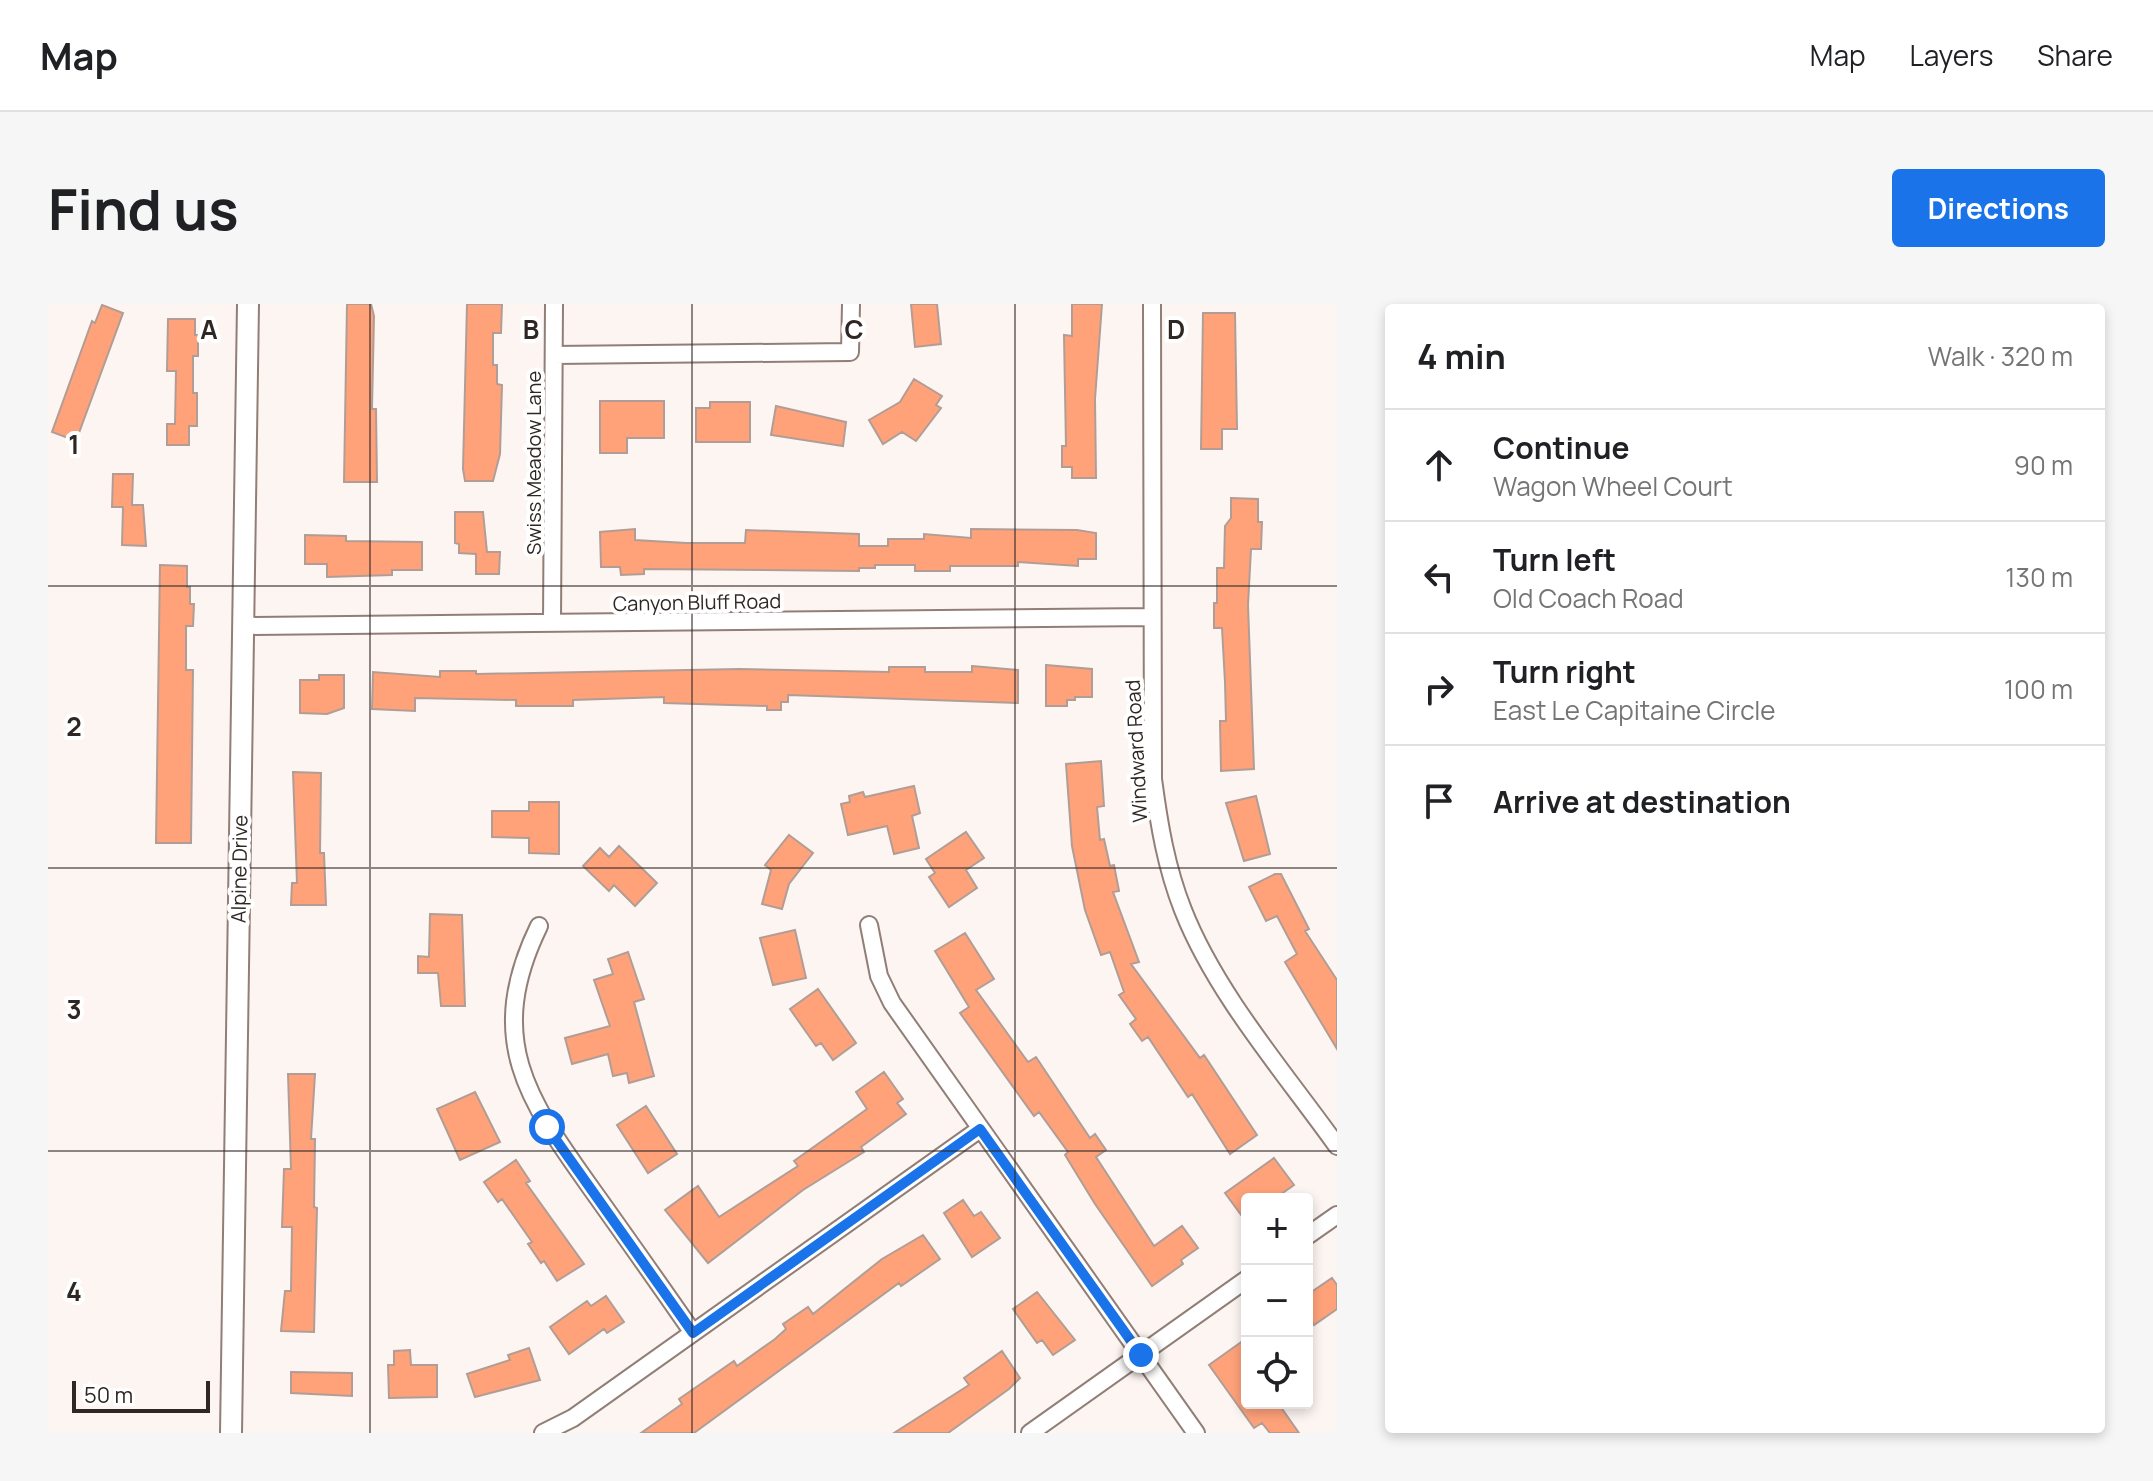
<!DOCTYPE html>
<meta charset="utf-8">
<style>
:root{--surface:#fff;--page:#f6f6f6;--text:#202124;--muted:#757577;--line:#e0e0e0;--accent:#1a73e8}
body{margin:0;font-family:Manrope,sans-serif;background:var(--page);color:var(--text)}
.controls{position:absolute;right:24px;bottom:24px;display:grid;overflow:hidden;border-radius:8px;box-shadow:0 4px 12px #0003}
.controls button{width:72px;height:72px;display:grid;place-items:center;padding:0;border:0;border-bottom:2px solid var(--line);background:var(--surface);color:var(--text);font:40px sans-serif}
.scale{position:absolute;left:24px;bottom:20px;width:138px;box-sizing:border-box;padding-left:8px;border:4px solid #2f2724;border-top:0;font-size:22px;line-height:28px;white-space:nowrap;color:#2f2724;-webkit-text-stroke:6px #fff;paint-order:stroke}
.stop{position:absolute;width:24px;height:24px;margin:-18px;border:6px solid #1a73e8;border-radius:50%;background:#fff}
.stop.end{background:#1a73e8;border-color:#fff;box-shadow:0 2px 8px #0008}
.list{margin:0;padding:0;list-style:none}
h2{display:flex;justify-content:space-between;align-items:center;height:104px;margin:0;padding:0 32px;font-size:34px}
h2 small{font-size:26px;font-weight:400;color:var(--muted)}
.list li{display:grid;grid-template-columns:52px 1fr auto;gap:24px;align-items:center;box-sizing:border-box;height:112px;padding:0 32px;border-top:2px solid var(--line)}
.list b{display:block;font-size:30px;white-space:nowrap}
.list p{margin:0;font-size:26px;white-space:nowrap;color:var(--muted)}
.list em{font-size:26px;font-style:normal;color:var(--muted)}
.icon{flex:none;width:44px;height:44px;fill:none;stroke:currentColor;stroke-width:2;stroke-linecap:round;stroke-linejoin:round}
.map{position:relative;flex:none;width:1289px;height:1129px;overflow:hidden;border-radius:8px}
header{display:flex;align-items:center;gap:48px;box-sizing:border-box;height:112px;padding:0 40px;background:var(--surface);border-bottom:2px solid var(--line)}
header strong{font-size:38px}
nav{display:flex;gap:44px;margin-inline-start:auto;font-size:28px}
.intro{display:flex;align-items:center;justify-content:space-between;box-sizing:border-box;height:192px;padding:0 48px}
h1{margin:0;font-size:56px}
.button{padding:20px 36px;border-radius:8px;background:var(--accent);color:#fff;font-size:28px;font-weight:700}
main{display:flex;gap:48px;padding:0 48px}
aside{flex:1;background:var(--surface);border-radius:8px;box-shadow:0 4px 12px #0003}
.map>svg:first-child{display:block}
</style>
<header>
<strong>Map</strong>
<nav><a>Map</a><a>Layers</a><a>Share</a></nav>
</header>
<div class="intro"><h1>Find us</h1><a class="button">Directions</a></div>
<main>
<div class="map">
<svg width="1289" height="1129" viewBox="0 0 1289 1129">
<rect width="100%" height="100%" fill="#fdf5f1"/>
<path fill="#ffa27a" stroke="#b19d95" stroke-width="2" d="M 299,0 L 323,0 L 326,12 L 324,105 L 328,105 L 329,178 L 296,178 Z
M 419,0 L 454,0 L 453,29 L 445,29 L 445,61 L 449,61 L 449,80 L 454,81 L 452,150 L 445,177 L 417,177 L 415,165 Z
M 863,0 L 889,0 L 893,40 L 867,43 Z
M 1024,0 L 1054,0 L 1047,95 L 1048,174 L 1024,174 L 1024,163 L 1014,163 L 1014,142 L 1018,142 L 1016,31 L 1024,32 Z
M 54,1 L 75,9 L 28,137 L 4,128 L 44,17 L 47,19 Z
M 1155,9 L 1187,9 L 1189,125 L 1174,125 L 1174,145 L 1153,145 Z
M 120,15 L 147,15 L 147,31 L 150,31 L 150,52 L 145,52 L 145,89 L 149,89 L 149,122 L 141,122 L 141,141 L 119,141 L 119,120 L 127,120 L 128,67 L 119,67 Z
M 866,75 L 894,92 L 888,101 L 893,104 L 868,137 L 854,128 L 835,140 L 821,116 L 852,98 Z
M 552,97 L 616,97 L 616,134 L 579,134 L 579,149 L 552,149 Z
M 662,98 L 702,98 L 702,138 L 648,138 L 648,104 L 662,104 Z
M 728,102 L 798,118 L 795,142 L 723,131 Z
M 65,170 L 85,170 L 84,201 L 95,201 L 98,242 L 74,241 L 75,203 L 64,203 Z
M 1183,194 L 1210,195 L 1210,218 L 1214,218 L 1213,245 L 1203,245 L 1200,301 L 1206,465 L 1173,467 L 1172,417 L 1178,417 L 1177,378 L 1174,324 L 1166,324 L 1166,299 L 1169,299 L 1169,264 L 1176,264 L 1177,222 L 1183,214 Z
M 407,208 L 435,208 L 439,248 L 452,248 L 451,270 L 428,270 L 428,250 L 411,249 L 411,240 L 407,239 Z
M 587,225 L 587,236 L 638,239 L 697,239 L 698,226 L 811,230 L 811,242 L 840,242 L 840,235 L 876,235 L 876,230 L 923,234 L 923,225 L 1029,226 L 1048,229 L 1048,255 L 1030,255 L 1030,262 L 970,258 L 970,262 L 902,262 L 902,267 L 867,267 L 867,261 L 827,261 L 827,264 L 811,264 L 811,267 L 596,265 L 596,270 L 573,271 L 572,263 L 553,263 L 552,228 Z
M 257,231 L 298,232 L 298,237 L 374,238 L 374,266 L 344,266 L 344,271 L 279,273 L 279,260 L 257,260 Z
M 112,261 L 139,262 L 139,283 L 142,283 L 142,300 L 146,300 L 145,322 L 138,322 L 138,366 L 145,366 L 143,539 L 108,539 Z
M 998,361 L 1044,365 L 1044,393 L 1027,393 L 1027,396 L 1019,396 L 1019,402 L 998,402 Z
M 924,362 L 970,366 L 970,399 L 740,391 L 740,398 L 733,398 L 733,406 L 719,406 L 719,402 L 616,399 L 616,393 L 525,396 L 525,402 L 468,402 L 468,396 L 367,394 L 367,407 L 324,405 L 325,368 L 392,373 L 392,367 L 428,367 L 428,370 L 691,365 L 841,368 L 841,363 L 877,363 L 877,368 L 924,368 Z
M 271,371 L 296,371 L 296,404 L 279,410 L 252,409 L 252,376 L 271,376 Z
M 1053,457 L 1056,502 L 1049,503 L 1052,536 L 1056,535 L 1062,562 L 1066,561 L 1071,587 L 1065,588 L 1091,658 L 1083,660 L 1152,754 L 1156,751 L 1209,831 L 1182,850 L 1144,790 L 1140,793 L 1100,733 L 1094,737 L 1082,720 L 1088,715 L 1071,691 L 1076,688 L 1062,648 L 1053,651 L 1037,606 L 1024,542 L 1018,460 Z
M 245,468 L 273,469 L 272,549 L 276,549 L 278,601 L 243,601 L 244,579 L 249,579 Z
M 866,482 L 872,509 L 864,512 L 871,544 L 846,550 L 839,522 L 800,531 L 793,500 L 802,498 L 801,492 L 815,488 L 817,493 Z
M 1208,492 L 1222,550 L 1196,557 L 1178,499 Z
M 481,498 L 511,498 L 511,550 L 481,549 L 481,534 L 444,533 L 444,507 L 481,507 Z
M 918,528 L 936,554 L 918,566 L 929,584 L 901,603 L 881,573 L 887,569 L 878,555 Z
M 741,531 L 765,549 L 741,580 L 734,605 L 714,600 L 723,566 L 717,561 Z
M 571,542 L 609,579 L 587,602 L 566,581 L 561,587 L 535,562 L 552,544 L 561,553 Z
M 1227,570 L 1233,570 L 1261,625 L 1257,627 L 1289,676 L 1289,745 L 1237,658 L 1249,650 L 1229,612 L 1218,617 L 1201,583 Z
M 382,610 L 414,611 L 417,702 L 393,702 L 390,669 L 370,669 L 370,652 L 381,653 Z
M 747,626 L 758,674 L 725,681 L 712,634 Z
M 917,629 L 946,675 L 928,686 L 980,758 L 988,753 L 1042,834 L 1047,830 L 1058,846 L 1048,853 L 1106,942 L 1134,922 L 1150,944 L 1133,956 L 1135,960 L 1104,982 L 1047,900 L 1017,851 L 1020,848 L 991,808 L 986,812 L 912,709 L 921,703 L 887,647 Z
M 580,648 L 596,695 L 586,698 L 606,772 L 581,779 L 579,769 L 565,772 L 560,750 L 524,760 L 517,734 L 562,722 L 546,676 L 565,670 L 560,655 Z
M 770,685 L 808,739 L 785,756 L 773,739 L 768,742 L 742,705 Z
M 836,768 L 855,795 L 849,799 L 858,810 L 813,843 L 816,848 L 755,886 L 660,959 L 617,906 L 650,882 L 671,913 L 750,862 L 746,857 L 819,805 L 808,788 Z
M 240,770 L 267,770 L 263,835 L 267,835 L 266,903 L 269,904 L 266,1028 L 233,1027 L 237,987 L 243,987 L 244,923 L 234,923 L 236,865 L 243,865 Z
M 427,788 L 452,838 L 412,856 L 389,805 Z
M 598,802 L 629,850 L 600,869 L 569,821 Z
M 1226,854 L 1246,881 L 1226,895 L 1199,895 L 1199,919 L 1177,889 Z
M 468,856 L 482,877 L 478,879 L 536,960 L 509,977 L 496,957 L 493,959 L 480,940 L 484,938 L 454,895 L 450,898 L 436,878 Z
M 915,896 L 926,912 L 933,908 L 952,934 L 924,953 L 896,909 Z
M 875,931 L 892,955 L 853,982 L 851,979 L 646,1129 L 593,1129 L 634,1100 L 631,1095 L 686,1057 L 689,1062 L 727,1035 L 738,1025 L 735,1020 L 760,1003 L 765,1010 L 834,955 Z
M 1284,974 L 1289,981 L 1289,1005 L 1266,1021 L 1259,1011 L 1259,991 Z
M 989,988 L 1027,1036 L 1005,1051 L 994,1036 L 989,1039 L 965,1005 Z
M 558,992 L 576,1018 L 559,1029 L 556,1025 L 521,1050 L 502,1023 L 539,997 L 543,1002 Z
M 1199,1034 L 1199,1099 L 1230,1099 L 1251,1129 L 1222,1129 L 1214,1119 L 1206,1124 L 1161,1061 Z
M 481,1044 L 492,1076 L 427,1093 L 419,1070 L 462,1056 L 460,1051 Z
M 362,1046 L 363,1061 L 389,1061 L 389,1093 L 341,1094 L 340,1061 L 346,1061 L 346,1047 Z
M 954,1047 L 972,1074 L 961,1085 L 900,1129 L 846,1129 L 921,1081 L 916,1074 Z
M 243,1068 L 304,1069 L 304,1092 L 243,1089 Z"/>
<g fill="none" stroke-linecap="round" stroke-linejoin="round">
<defs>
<path id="minor" d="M 1104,0 L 1105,475 C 1111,520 1118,563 1135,606 C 1168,690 1237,769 1289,842
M 506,51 L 802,48 L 803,0
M 504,319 L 506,0
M 195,322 L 1103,313
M 821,621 L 831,672 L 844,699 L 1148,1129
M 491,622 C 434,739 483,800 550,894 C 582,939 614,984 645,1029
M 1259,932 L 1289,911
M 495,1129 L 525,1114 L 932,825
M 982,1129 L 1199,975"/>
<path id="tertiary" d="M 183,1129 L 200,0"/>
</defs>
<use href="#minor" stroke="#917e76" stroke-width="20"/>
<use href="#tertiary" stroke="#917e76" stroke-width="24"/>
<use href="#minor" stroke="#fff" stroke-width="16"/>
<use href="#tertiary" stroke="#fff" stroke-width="20"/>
</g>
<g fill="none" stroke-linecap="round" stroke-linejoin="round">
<path stroke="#1a73e8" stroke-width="10" d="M 499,823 L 645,1029 L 932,825 L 1093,1051"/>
</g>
<path fill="none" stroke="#2f2724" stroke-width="2" stroke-opacity="0.55" d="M 322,0 L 322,1129M 644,0 L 644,1129M 967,0 L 967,1129M 0,282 L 1289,282M 0,564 L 1289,564M 0,847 L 1289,847"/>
<g text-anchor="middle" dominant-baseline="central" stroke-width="8" stroke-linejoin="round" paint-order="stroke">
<g font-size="20" fill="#2f2724" stroke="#fff">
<text transform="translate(485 159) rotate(-90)">Swiss Meadow Lane</text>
<text transform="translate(649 298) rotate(-1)">Canyon Bluff Road</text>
<text transform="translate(1088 447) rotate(-93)">Windward Road</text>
<text transform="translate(191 565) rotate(-89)">Alpine Drive</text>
</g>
</g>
<g font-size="26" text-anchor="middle" font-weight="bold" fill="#2f2724" stroke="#fff" stroke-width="8" stroke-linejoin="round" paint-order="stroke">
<text x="161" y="35">A</text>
<text x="483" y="35">B</text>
<text x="806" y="35">C</text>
<text x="1128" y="35">D</text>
<text x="26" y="150">1</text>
<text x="26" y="432">2</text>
<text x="26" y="715">3</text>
<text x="26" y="997">4</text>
</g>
</svg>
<div class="controls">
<button>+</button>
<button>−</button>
<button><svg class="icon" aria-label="locate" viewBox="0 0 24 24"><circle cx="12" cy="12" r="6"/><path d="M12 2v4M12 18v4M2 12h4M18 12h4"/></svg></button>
</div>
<div class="scale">50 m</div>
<div class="stop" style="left:499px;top:823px"></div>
<div class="stop end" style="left:1093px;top:1051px"></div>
</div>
<aside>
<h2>4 min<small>Walk · 320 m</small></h2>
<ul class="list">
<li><svg class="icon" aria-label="ahead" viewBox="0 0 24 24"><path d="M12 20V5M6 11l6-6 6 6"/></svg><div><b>Continue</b><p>Wagon Wheel Court</p></div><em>90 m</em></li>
<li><svg class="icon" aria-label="left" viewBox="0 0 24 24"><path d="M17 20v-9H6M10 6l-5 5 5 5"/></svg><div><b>Turn left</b><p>Old Coach Road</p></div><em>130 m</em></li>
<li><svg class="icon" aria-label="right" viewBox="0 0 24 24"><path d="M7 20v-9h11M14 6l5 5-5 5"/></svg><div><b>Turn right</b><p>East Le Capitaine Circle</p></div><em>100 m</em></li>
<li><svg class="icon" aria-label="arrive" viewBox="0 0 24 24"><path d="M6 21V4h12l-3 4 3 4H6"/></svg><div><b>Arrive at destination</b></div></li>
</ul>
</aside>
</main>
